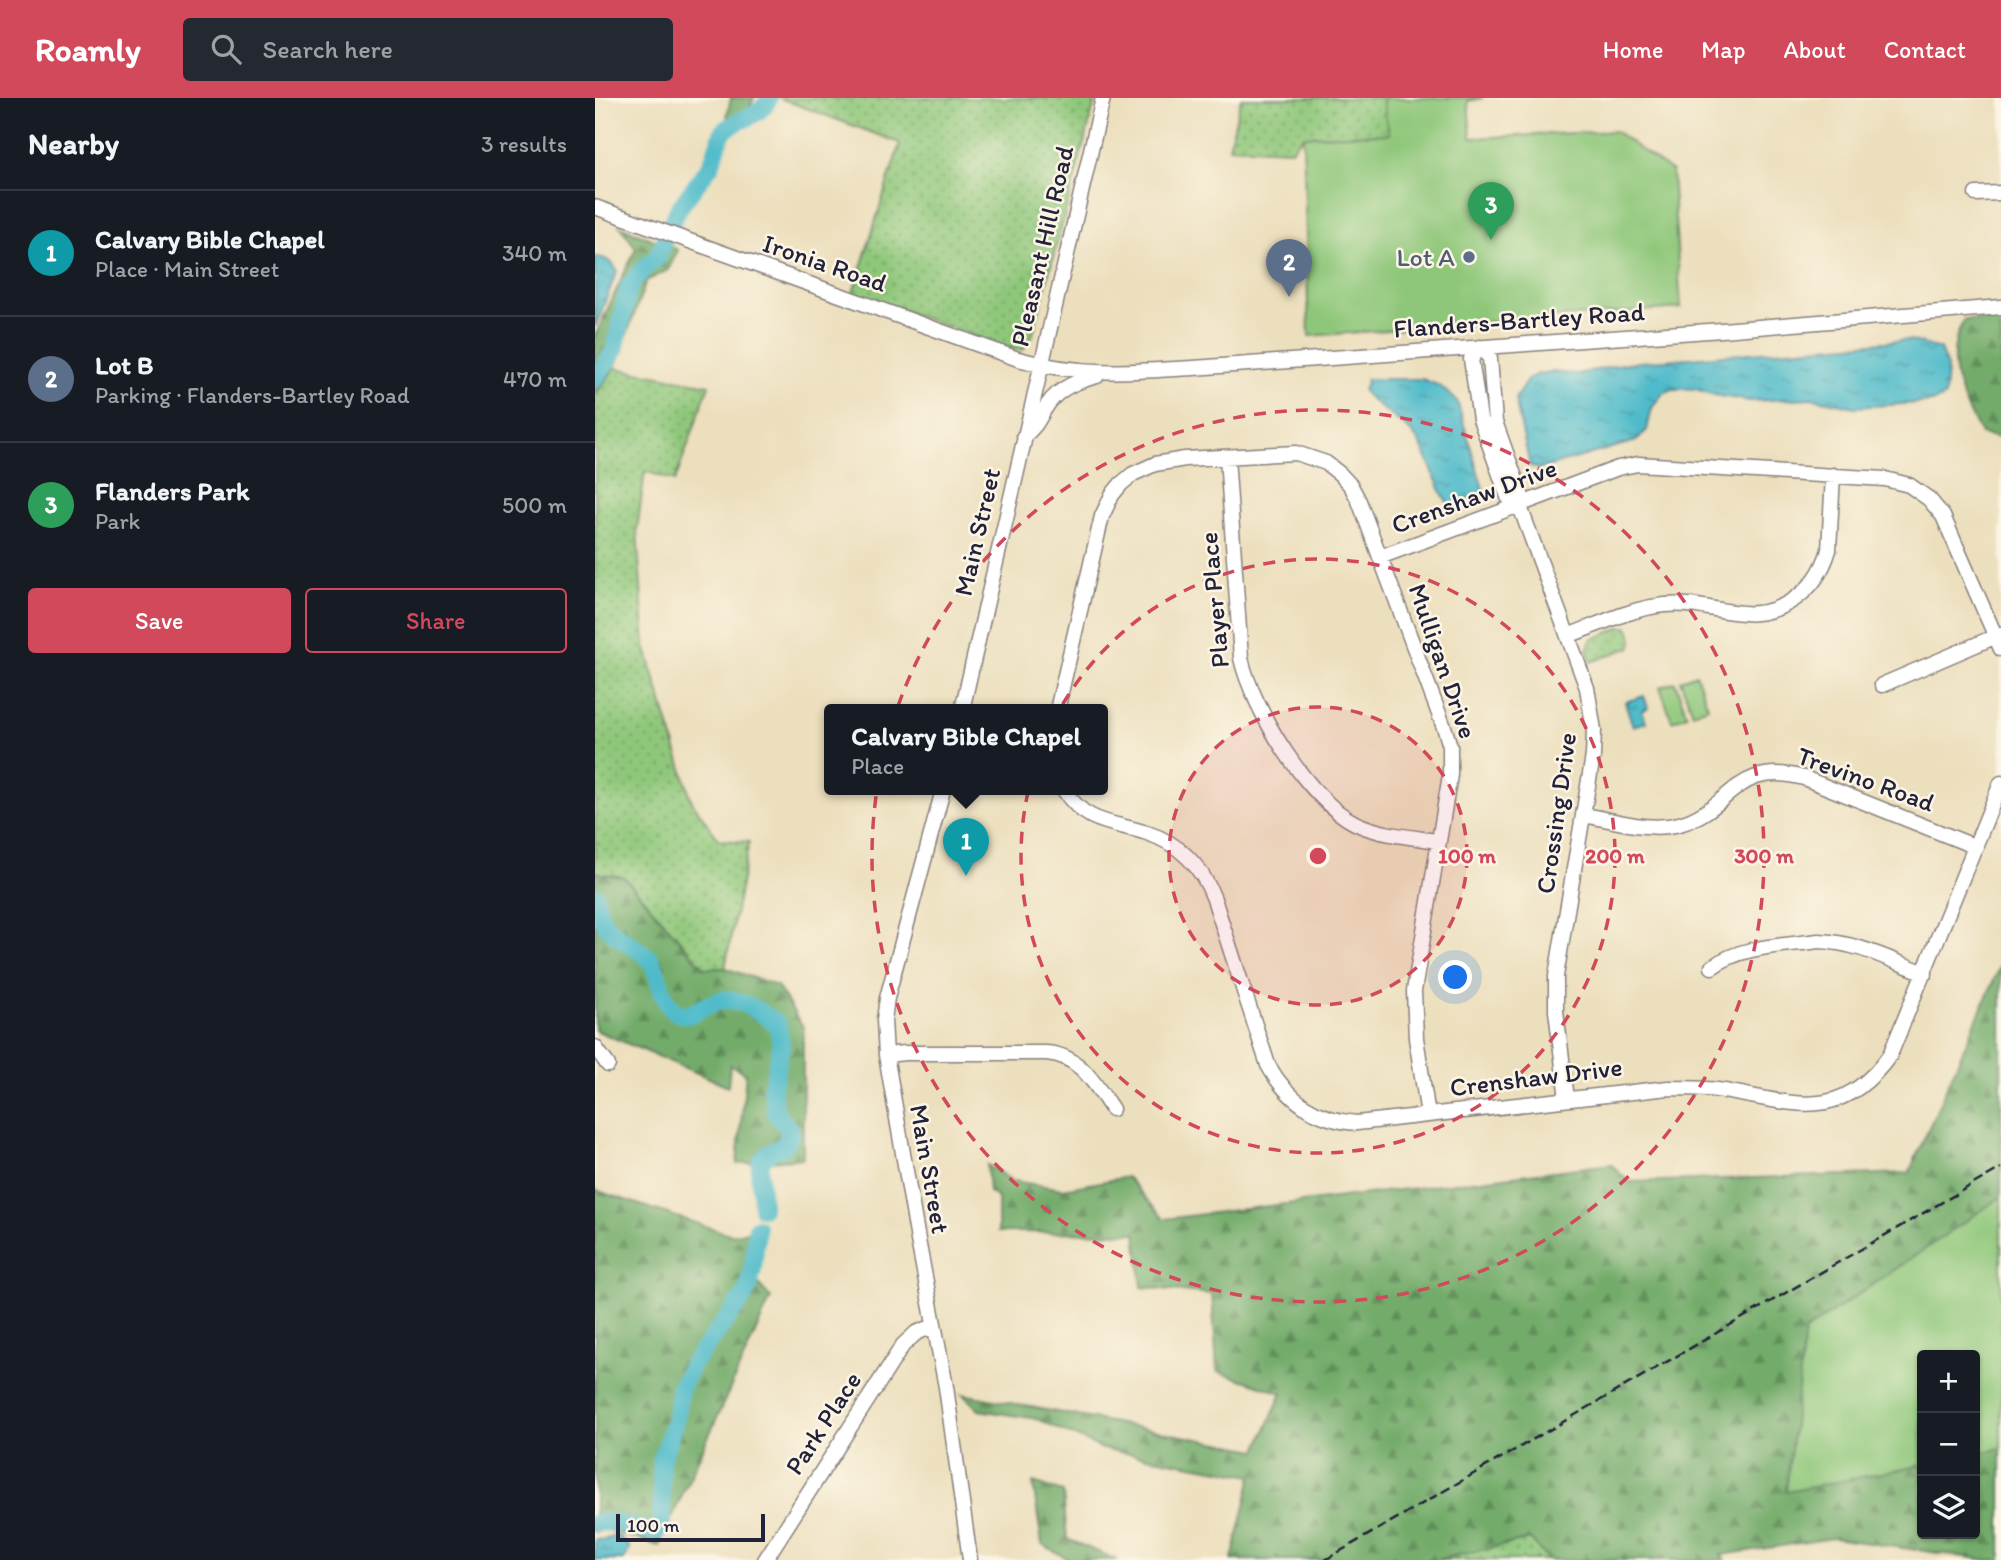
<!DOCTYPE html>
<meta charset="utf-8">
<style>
:root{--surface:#171b24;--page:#242831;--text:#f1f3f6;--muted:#9ea1a6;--line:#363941;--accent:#d1495b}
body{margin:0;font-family:Itim,sans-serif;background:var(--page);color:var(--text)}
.controls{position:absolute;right:21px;bottom:21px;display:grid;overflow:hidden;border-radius:7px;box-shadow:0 2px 5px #0004}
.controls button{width:63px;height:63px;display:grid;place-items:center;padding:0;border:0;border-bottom:2px solid var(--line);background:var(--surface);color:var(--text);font:35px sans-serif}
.scale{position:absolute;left:21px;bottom:18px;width:149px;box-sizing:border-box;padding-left:7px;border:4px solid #22223b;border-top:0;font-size:19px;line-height:24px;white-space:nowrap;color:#22223b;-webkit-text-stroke:5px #fcf5e5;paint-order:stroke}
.you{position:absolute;left:861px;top:880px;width:24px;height:24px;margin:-18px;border:5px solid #fff;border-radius:50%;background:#1a73e8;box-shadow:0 0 0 10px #1a73e833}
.badge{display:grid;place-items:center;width:46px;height:46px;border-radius:50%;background:var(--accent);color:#fff;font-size:23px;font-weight:700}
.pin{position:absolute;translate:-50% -58px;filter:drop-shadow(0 2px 4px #0008)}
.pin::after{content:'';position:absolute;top:37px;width:24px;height:21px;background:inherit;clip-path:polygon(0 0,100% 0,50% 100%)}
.popup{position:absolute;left:229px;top:606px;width:284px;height:91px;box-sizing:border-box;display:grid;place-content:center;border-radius:7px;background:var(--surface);filter:drop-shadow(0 2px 5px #0005);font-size:23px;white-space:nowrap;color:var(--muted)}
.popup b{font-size:26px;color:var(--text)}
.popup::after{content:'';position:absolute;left:50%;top:100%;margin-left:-14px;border:14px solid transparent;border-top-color:var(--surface)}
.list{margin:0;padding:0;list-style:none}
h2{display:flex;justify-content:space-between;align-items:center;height:91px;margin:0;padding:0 28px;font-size:30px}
h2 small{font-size:23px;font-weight:400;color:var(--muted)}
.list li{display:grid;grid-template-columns:46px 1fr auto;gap:21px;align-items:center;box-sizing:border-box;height:126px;padding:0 28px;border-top:2px solid var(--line)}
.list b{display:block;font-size:26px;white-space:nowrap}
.list p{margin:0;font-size:23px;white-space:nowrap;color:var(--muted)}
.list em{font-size:23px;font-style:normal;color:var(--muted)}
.actions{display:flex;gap:14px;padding:21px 28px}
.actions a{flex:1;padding:16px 0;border:2px solid var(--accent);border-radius:7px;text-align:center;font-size:24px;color:var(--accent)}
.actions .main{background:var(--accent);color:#fff}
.icon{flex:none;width:38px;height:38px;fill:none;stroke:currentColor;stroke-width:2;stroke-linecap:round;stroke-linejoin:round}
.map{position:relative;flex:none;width:1406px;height:1462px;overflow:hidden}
header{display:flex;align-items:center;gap:42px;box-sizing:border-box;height:98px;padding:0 35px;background:var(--accent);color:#fff}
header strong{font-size:33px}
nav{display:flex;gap:38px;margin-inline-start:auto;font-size:24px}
.search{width:490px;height:63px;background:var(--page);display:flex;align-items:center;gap:18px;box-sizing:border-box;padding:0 24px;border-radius:7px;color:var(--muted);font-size:26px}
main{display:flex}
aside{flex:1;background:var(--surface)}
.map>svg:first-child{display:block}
</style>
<header>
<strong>Roamly</strong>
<div class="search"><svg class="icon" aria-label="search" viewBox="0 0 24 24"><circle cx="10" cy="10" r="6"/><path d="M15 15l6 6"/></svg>Search here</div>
<nav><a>Home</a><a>Map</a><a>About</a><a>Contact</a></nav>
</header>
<main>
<aside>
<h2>Nearby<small>3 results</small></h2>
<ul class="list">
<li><span class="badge" style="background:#0f9aa8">1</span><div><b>Calvary Bible Chapel</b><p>Place · Main Street</p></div><em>340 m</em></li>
<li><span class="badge" style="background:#5c6f8a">2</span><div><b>Lot B</b><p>Parking · Flanders-Bartley Road</p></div><em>470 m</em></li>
<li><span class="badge" style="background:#2e9e5b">3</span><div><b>Flanders Park</b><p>Park</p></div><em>500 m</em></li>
</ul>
<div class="actions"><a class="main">Save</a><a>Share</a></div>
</aside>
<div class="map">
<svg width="1406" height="1462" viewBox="0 0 1406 1462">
<defs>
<pattern id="grass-dots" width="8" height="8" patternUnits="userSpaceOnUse" patternTransform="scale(1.75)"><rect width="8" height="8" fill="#8fc77a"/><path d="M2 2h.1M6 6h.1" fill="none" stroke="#74a165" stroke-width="1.8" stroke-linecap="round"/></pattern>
<pattern id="forest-firs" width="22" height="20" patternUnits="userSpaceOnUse" patternTransform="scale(1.75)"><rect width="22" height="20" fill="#73ac6a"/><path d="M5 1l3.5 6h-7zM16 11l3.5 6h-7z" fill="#5e8c58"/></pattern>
<pattern id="water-ripples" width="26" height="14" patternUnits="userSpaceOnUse" patternTransform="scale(1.75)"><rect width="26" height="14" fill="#4fbbca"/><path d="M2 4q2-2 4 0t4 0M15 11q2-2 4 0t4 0" fill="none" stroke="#4198a5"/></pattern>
</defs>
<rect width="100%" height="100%" fill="#fcf5e5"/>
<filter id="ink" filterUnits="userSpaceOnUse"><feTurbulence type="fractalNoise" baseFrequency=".0143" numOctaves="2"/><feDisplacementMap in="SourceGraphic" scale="14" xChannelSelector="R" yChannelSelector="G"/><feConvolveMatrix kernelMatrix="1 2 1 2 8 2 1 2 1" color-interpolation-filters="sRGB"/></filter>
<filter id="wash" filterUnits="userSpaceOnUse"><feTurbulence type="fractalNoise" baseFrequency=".00686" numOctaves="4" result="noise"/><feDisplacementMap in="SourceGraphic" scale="28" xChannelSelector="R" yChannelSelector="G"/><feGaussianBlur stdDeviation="1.57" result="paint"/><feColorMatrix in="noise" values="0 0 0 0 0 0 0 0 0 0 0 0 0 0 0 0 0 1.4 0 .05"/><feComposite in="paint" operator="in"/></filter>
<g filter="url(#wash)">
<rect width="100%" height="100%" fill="#ecdfbd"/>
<path fill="url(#grass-dots)" stroke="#58745a" stroke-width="2" d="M 184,0 L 501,0 L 437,239 L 435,239 L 428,252 L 418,252 L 258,195 L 305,45 Z
M 646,0 L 787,0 L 794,36 L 708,38 L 696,52 L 634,49 Z
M 20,270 L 114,287 L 80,383 L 50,373 L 42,432 L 50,548 L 97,704 L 124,742 L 154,744 L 130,870 L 109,870 L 29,779 L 0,775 L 0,297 Z
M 1026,529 L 1033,529 L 1038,540 L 1036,549 L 996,564 L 992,552 L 996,542 Z
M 936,1441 L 953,1462 L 841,1462 Z"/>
<path fill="url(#forest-firs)" stroke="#4a6752" stroke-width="2" d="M 136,0 L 159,0 L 154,11 L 134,26 L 132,17 Z
M 25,128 L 83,152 L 73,172 L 51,183 L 20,270 L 0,297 L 0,238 L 41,150 Z
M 1406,221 L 1406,340 L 1386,336 C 1366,299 1346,263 1369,222 Z
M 0,775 L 29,779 L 109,870 L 130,870 L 182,888 L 208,929 L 208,1060 L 142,1066 L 151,975 L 135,967 L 133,988 L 0,932 Z
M 1406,866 L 1406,1099 L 1210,1233 L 1191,1393 L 1327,1367 L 1327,1436 L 1380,1436 L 1380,1356 L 1406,1350 L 1406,1462 L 1392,1462 L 1238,1440 L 1126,1457 L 1130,1462 L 953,1462 L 935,1441 L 841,1462 L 637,1462 L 657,1378 L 508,1351 L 442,1321 L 384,1312 L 368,1296 L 662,1352 L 687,1295 L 622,1273 L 617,1196 L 547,1189 L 541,1135 L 403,1134 L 403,1100 L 394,1094 L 392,1067 L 418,1083 L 468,1091 L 532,1079 L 569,1121 L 1016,1066 L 1034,1084 L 1314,1075 Z
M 0,1092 L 137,1137 L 160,1131 L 155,1177 L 176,1200 L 64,1448 L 4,1429 L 0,1434 Z
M 438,1385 L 468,1394 L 472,1441 L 522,1462 L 474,1462 L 447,1446 Z"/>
<path fill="#8fc77a" stroke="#58745a" stroke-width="2" d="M 787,0 L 888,0 L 873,3 L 876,40 L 1020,33 L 1077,74 L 1086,210 L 714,238 L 708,38 L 794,36 Z
M 1101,576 L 1113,609 L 1098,615 L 1085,582 Z
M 1080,584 L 1092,617 L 1077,623 L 1065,589 Z
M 1406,1099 L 1406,1350 L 1380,1356 L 1380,1257 L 1327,1257 L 1327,1367 L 1191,1394 L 1210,1233 Z"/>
<path fill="url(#water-ripples)" stroke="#386e82" stroke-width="2" d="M 0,159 C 9,158 18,164 22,173 L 0,229 Z
M 1314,242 L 1345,251 L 1352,269 L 1350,298 L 1338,304 L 1260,309 L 1218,300 L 1155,303 L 1119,297 L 1101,291 L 1078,291 L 1068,295 L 1057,310 L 1052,332 L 1041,343 L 944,371 L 935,368 L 920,301 L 933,281 L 942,276 L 956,274 L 983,276 L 1032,265 Z
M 772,281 L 827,281 L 845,288 L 862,303 L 888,391 L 885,398 L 872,404 L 855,407 C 846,400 833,358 824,344 C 809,321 784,313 768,293 Z
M 1049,598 L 1053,610 L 1047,613 L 1051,624 L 1038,628 L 1030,604 Z
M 20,1438 L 25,1439 L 35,1450 L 29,1462 L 0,1462 L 0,1441 L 9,1442 Z"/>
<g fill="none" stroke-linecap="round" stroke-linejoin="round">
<path stroke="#4fbbca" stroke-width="18" d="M 75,128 L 84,110 L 116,67 L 128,33 C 143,20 166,20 174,0
M 0,281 L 20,252 L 34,188 L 52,167 L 62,160 L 68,145
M 0,798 C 7,832 16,833 42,851 C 46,854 53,858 55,861 C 68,878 64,916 93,917 C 103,913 113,906 123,903 C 141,897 170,916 183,927 L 186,947 L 177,992 L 181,1016 L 194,1030 L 195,1036 L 188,1049 C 152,1060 168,1080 167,1110
M 0,1425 L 16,1424 L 62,1434 L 67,1428 L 66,1363 L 81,1319 L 85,1289 L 98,1265 L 148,1200 L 154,1188 L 158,1171 L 162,1130"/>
</g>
</g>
<g filter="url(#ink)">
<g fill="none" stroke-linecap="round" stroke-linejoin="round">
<defs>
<path id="minor" d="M 1381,96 L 1406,95
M 0,109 L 423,261 C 484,278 536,274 598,270 L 1127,232 L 1406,209
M 885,249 L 895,260 L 900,324 L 926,396 L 924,406 L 992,590 L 999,632 L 998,658 L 961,878 L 961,913 L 972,1001
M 885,249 L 876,261 L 885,321 L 913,399 L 924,406
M 429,338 C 444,326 443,320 453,306 C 465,289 483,283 502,278
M 632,359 L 646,560 C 657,610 713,702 760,725 C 785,737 816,739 843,743
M 785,459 L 850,632 L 855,648 L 855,677 L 819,893 L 821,940 L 833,1017
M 973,538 C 1004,526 1037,510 1070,507 C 1119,502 1155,533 1201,500 C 1218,488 1228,472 1234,452 L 1238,377
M 1287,587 L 1406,536
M 367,612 L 508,0
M 462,612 L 507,418 L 517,397 L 526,386 L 538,376 L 560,366 L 590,361 L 701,355 L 731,365 L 745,376 L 756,388 L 764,403 L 785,459 L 1023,370 L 1043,366 L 1290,381 L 1314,387 L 1334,401 L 1348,418 L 1406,551
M 348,692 L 292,900 L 289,922 L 291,957 L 323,1142 L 351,1289 L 375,1462
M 469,692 C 491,727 518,724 552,735 C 586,746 607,769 619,801 L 673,967 C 693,1003 721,1022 762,1025 L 1073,990 C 1090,990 1106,990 1122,992 C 1196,1003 1243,1029 1295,957 L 1406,685
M 989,717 C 1018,722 1054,734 1084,726 C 1136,712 1140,661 1209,680 L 1381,749
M 1117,869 C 1147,847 1188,848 1224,843 C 1261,844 1295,862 1330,875
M 0,949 L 13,967
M 291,957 L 310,955 L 451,955 C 485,957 500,986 517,1011
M 170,1462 L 308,1247 L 321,1235 L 339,1228"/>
</defs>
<use href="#minor" stroke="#87807c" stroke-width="17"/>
<use href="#minor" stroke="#fff" stroke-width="14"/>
<path stroke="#22223b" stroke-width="2.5" stroke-dasharray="10 5" stroke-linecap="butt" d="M 730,1462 L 1406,1070"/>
</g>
</g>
<circle cx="723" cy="758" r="149" fill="#d1495b" fill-opacity=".12"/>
<g fill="none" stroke="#d1495b" stroke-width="3.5" stroke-dasharray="12 9">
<circle cx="723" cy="758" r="149"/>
<circle cx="723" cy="758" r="297"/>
<circle cx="723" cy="758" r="446"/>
</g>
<circle fill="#5c6f8a" stroke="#fcf5e5" stroke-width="2.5" cx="874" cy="159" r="7"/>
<g text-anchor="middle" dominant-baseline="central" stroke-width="5" stroke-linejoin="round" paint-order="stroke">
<g font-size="26" fill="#22223b" stroke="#fcf5e5">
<text transform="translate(447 148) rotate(-77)">Pleasant Hill Road</text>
<text transform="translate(230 165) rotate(19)">Ironia Road</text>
<text transform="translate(924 222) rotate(-4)">Flanders-Bartley Road</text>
<text transform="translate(879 398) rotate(-20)">Crenshaw Drive</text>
<text transform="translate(382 434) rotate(-77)">Main Street</text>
<text transform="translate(619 502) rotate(-95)">Player Place</text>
<text transform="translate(848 563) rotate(71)">Mulligan Drive</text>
<text transform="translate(1271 681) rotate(20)">Trevino Road</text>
<text transform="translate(961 715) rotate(-82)">Crossing Drive</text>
<text transform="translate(941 979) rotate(-7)">Crenshaw Drive</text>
<text transform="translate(335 1071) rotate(80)">Main Street</text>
<text transform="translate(228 1325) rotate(-57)">Park Place</text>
</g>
<g font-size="26" fill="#4e5e75" stroke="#fcf5e5" text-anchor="end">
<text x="860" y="159">Lot A</text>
</g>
</g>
<circle cx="723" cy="758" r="10" fill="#d1495b" stroke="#fcf5e5" stroke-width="3.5"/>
<g font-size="21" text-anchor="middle" font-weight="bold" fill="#d1495b" stroke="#fcf5e5" stroke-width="5" stroke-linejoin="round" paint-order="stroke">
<text x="872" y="765">100 m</text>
<text x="1020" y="765">200 m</text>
<text x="1169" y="765">300 m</text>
</g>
</svg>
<div class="controls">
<button>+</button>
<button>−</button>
<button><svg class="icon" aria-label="layers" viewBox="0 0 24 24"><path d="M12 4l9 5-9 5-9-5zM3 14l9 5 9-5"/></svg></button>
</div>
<div class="scale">100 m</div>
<div class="you"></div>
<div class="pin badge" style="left:371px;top:778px;background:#0f9aa8">1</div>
<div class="popup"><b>Calvary Bible Chapel</b>Place</div>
<div class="pin badge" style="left:694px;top:199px;background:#5c6f8a">2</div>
<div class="pin badge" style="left:896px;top:142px;background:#2e9e5b">3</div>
</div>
</main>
